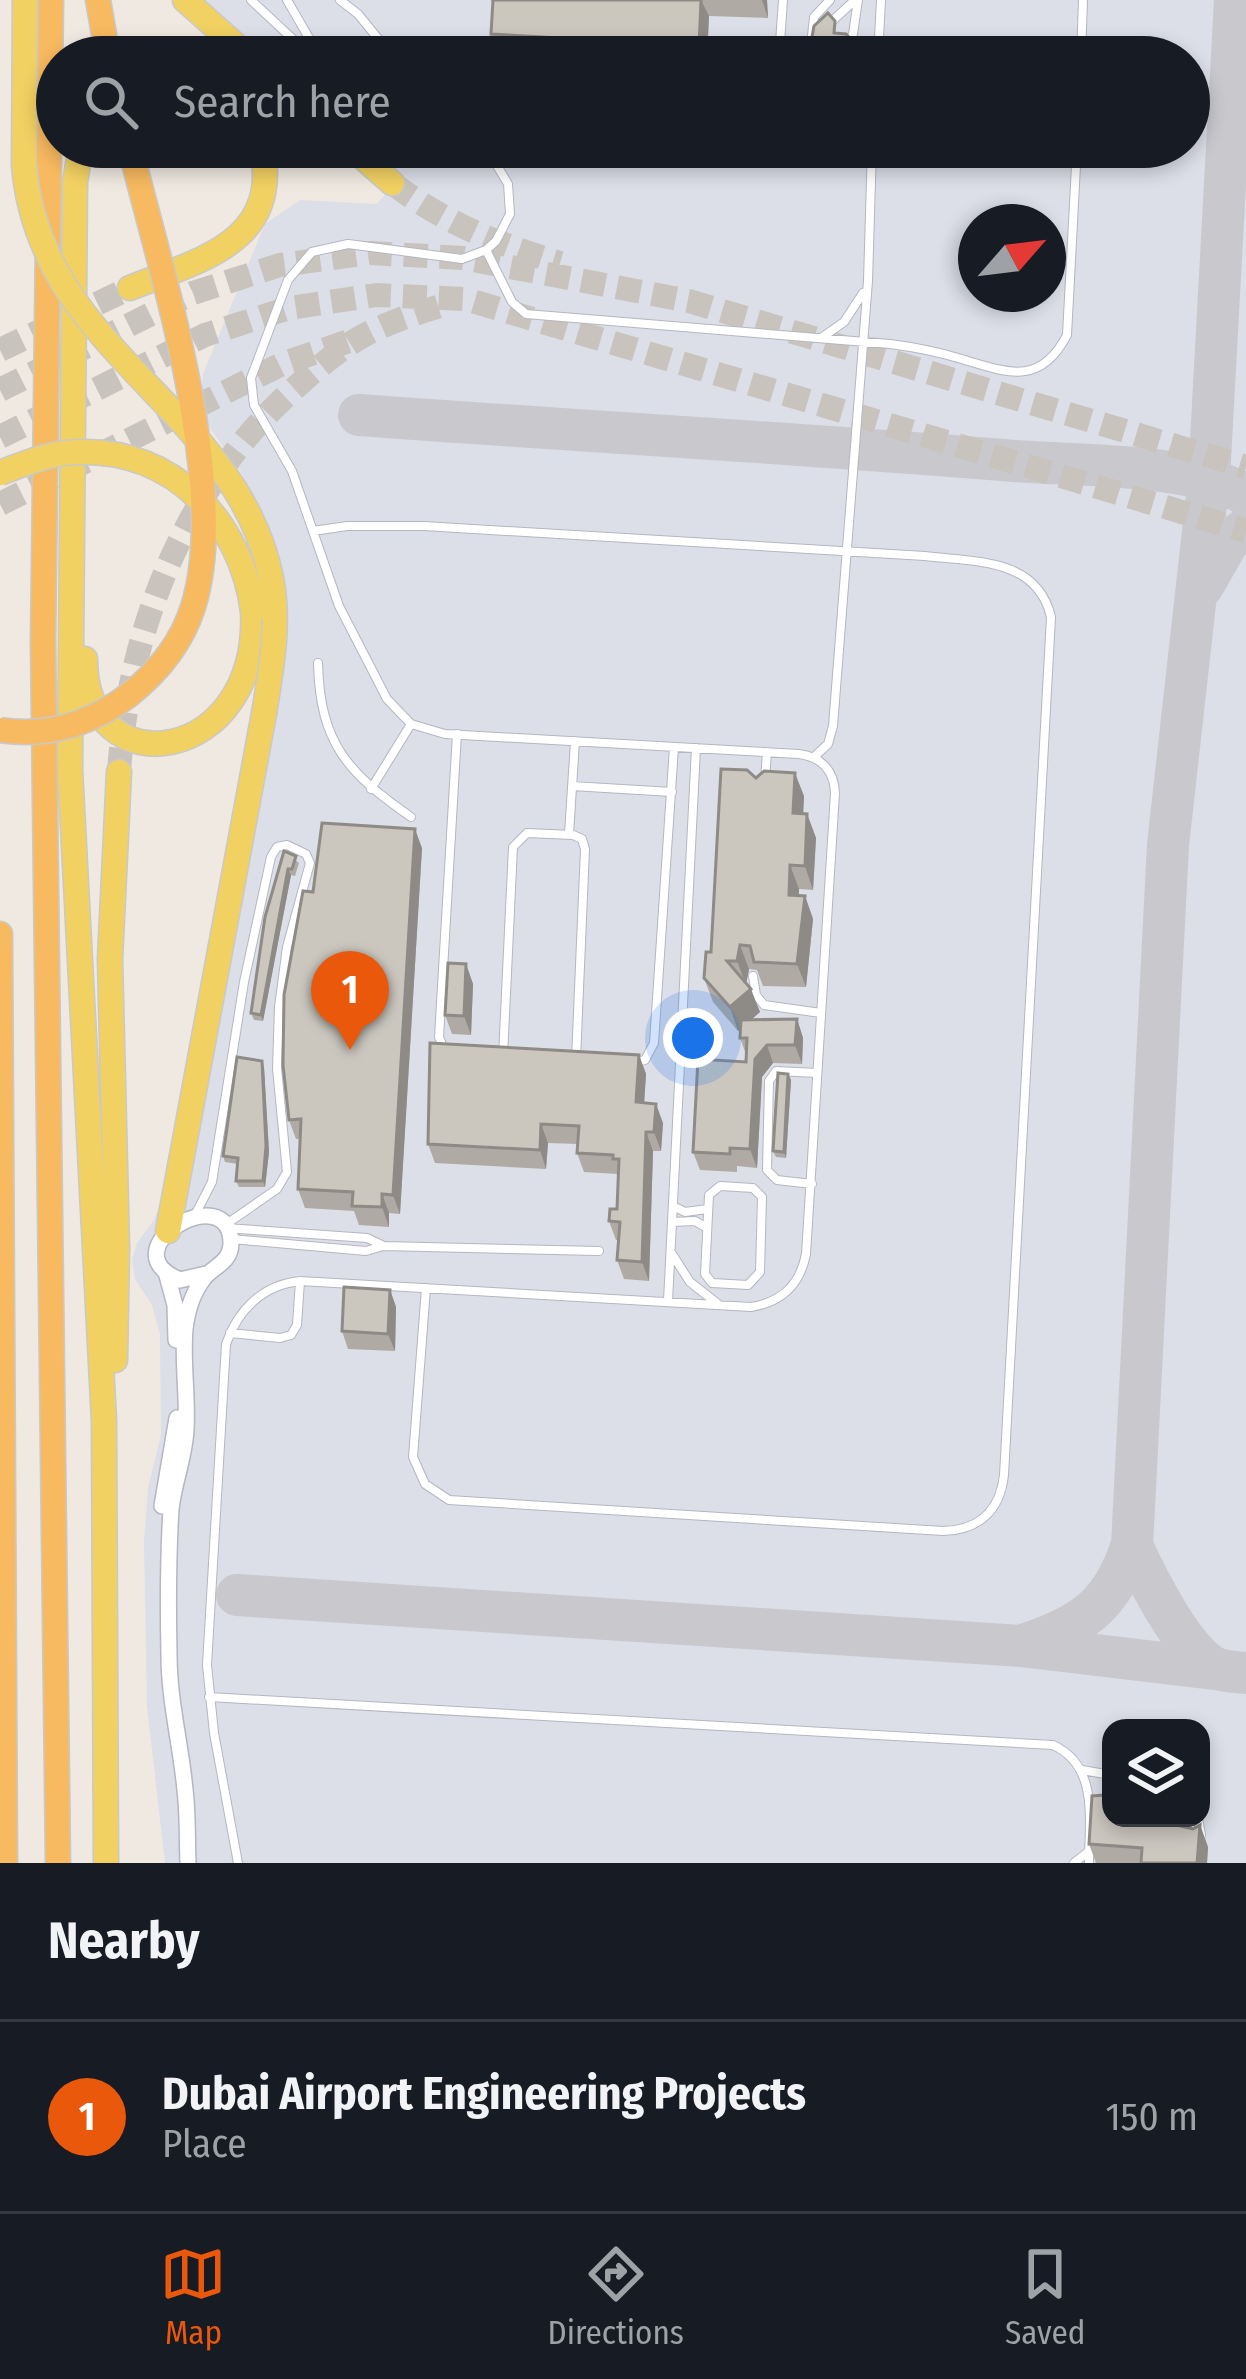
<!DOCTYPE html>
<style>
:root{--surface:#171b24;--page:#242831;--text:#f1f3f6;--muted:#9ea1a6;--line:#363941;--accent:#ea580c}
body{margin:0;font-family:"Fira Sans Condensed",sans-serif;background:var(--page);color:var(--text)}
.controls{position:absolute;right:36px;bottom:36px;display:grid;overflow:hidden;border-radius:24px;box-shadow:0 6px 18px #0003}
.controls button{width:108px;height:108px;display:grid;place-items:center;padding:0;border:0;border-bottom:3px solid var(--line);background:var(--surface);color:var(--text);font:60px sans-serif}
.compass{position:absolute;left:958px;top:204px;width:108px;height:108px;border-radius:50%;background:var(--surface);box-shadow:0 6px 18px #0003;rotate:62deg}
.you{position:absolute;left:693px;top:1038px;width:42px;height:42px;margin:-30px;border:9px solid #fff;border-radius:50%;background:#1a73e8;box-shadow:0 0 0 18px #1a73e833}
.badge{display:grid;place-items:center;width:78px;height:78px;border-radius:50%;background:var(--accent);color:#fff;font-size:39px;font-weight:700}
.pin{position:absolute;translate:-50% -99px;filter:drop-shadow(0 3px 6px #0008)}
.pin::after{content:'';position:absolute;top:63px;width:42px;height:36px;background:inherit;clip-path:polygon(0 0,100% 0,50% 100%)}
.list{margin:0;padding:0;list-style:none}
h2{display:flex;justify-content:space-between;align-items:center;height:156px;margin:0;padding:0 48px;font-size:51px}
h2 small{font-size:39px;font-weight:400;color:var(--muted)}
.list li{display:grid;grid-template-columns:78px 1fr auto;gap:36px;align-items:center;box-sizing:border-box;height:192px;padding:0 48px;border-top:3px solid var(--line)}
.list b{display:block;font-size:45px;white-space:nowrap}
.list p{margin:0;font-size:39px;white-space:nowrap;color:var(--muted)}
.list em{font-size:39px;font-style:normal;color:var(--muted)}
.icon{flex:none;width:66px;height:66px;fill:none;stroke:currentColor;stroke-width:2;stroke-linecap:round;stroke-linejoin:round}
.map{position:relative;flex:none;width:1246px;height:1863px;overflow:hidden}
.search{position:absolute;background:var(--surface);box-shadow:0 6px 18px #0003;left:36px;right:36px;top:36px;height:132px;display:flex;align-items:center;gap:30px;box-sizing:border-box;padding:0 42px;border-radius:66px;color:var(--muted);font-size:45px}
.sheet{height:348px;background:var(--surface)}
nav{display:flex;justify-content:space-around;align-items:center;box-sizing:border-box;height:168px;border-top:3px solid var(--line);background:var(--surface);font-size:33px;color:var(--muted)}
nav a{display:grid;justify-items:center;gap:6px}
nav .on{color:var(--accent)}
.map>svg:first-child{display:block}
</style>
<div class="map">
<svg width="1246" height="1863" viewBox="0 0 1246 1863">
<rect width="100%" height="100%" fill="#efe9e1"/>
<path fill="#dcdee8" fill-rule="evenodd" d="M 191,0 L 1246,0 L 1246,1863 L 165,1863 L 147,1706 L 144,1541 L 148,1488 L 161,1435 L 160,1334 L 152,1305 L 135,1279 L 132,1260 L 137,1243 L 154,1220 L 162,1198 L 261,653 L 265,623 L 258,513 L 242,474 L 210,428 L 201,396 L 203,374 L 265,224 L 300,200 L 377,204 L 400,177 L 365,147 L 1189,147 L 1189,57 L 258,57 ZM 976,222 L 1048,222 L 1048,294 L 976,294 ZM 1111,1728 L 1201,1728 L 1201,1818 L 1111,1818 Z"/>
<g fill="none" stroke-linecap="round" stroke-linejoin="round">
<path stroke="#c9c8cc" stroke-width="42" d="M 1235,0 L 1209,478 L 1168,845 L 1132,1546 C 1146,1576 1186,1658 1218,1669 C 1226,1672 1237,1672 1246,1673
M 359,415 C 577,431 796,443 1014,461 C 1079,466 1192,463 1246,495
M 1203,586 L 1228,542 L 1246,528
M 237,1595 L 1021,1646 L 1214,1669
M 1026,1644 C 1084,1625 1113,1604 1132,1544"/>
<path stroke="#c8c4bd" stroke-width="24" stroke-dasharray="24 12" stroke-linecap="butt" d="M 392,183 C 445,223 497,244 560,263
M 0,350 L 130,288
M 0,390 L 193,293 L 280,265 L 370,253 L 463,258 L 689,301 L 1246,467
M 0,437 L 205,335 L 289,308 L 377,295 L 465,299 L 1246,531
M 119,772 C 129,628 185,485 295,388 C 315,370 338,350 361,337 C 388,322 417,313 447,304"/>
<path stroke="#c8c4bd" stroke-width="24" stroke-dasharray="24 12" stroke-linecap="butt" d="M 0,504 L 284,363 L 358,338"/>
<defs>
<path id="service" d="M 251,0 L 312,57
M 287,0 L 309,38 L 329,57
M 340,0 L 358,14 L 393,57
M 830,23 L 855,0
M 811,45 L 814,17 L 830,0
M 847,45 L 853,34 L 858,0
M 779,57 L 783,0
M 878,57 L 881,0
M 1081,57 L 1083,0
M 434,147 L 445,147
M 486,250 L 512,302 L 526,314 L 890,344 C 913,347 935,351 958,358 C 1004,371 1039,389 1067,335 L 1077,147
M 821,338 L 844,322 L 863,293
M 313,531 L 347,526 L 424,526 L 925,556 C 976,562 1037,558 1051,617 L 1004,1475 C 1000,1511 979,1530 943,1531 L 449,1500 L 425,1484 L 413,1457 L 426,1288
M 318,663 C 320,744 348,773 411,817
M 814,757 L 828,744 L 833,726 L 868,281 L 872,147
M 765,780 L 767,752
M 572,786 L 672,792
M 371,789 L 411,724
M 569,834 L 575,741
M 753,976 L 756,995 L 764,1005 L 821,1013
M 444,1049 L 439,1037 L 457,734
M 503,1056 L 513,847 L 527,833 L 573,835 L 582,839 L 585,849 L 576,1059
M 632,1063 L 645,1060 L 654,1043 L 674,747
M 812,1184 L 777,1180 L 767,1170 L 769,1081 L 776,1071 L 817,1073
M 720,1186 L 753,1188 L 762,1197 L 760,1272 L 748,1285 L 712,1283 L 705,1274 L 709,1195 Z
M 673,1206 L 685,1212 L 707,1209
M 194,1217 L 212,1182 L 244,982 L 271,857 L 277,847 L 287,845 L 306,854 L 310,863 L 287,947 L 279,1007 L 277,1068 L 287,1172 L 277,1189 L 225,1225
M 672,1222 L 695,1221 L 707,1228
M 226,1228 L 367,1238 L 382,1245
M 232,1239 L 366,1251 L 383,1246 L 599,1251
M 672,1254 L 690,1282 L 718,1304
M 668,1301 L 696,748
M 230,1333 L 280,1338 L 291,1335 L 297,1325 L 300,1281
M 209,1697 L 1053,1745 C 1099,1766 1089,1820 1089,1863
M 1082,1770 L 1111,1775
M 1198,1818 L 1201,1835
M 238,1863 L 214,1733 L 207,1665 L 226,1344 C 238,1310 262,1285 300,1281 L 751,1307 C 782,1302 800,1285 806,1254 L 835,793 C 834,770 821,757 799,754 L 445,734 L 411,724 L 387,699 L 339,606 L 292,471 L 254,405 L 251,378 L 288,280 L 312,252 L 348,244 L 462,259 L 486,250 L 496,241 L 510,214 L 508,184 L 493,159 L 477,147
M 1074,1863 L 1088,1852"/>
<path id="minor" d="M 166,1272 L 175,1305 L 176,1340
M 162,1506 L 177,1418
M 188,1863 C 187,1839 188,1815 185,1790 C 181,1745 169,1701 169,1655 C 168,1607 168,1557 171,1509 C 174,1482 185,1456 186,1429 C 188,1396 182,1362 185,1329 C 187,1312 193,1292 204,1278 C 214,1266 230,1263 231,1244 C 232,1176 105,1249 180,1280 L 206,1274"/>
<path id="primary" d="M 185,0 L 249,57
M 81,147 L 75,182 L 70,769 L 104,1421 L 106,1863
M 351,147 L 392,183
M 24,164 L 25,0
M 130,288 C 199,260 282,243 262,147
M 85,659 C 85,790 261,765 253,611
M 168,1231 L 264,714
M 115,1360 L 117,1248 L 110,959 L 119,772"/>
<path id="trunk" d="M 51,0 L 43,641 L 58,1863
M 98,0 L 108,57
M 0,934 L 5,1863"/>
</defs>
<use href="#service" stroke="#b4b7c1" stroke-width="10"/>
<use href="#minor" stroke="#b4b7c1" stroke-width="18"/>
<use href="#primary" stroke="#c9c9c9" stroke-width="27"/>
<use href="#trunk" stroke="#c9c9c9" stroke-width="27"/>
<use href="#service" stroke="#fff" stroke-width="8"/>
<use href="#minor" stroke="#fff" stroke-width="15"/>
<use href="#primary" stroke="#f2d163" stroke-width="24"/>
<use href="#trunk" stroke="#f8ba60" stroke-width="24"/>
<defs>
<path id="primary-bridge" d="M 24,164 C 38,352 237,407 271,578 C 280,624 271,669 264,714
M 0,473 C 26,463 52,452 80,452 C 174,449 241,522 253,611"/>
<path id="trunk-bridge" d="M 0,730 C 47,737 91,724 129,695 C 158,672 182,642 193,607 C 231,488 160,269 130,147"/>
</defs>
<use href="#primary-bridge" stroke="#c9c9c9" stroke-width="27" stroke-linecap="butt"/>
<use href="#trunk-bridge" stroke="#c9c9c9" stroke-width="27" stroke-linecap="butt"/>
<use href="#primary-bridge" stroke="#f2d163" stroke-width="24"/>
<use href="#trunk-bridge" stroke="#f8ba60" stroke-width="24"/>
</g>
<path fill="#afaba4" d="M 491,0 L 767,0 L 768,18 L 709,16 L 707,57 L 549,57 L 498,54 L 491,34 L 493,4 Z
M 756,778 L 804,796 L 803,814 L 807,814 L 816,838 L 813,890 L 799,889 L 799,895 L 805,896 L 813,919 L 806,987 L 763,986 L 757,970 L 749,969 L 746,983 L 760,1012 L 751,1020 L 797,1019 L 803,1038 L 802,1064 L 773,1063 L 762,1077 L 757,1168 L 737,1166 L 737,1172 L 700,1170 L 693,1152 L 746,1062 L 746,1054 L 740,1038 L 741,1029 L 738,1031 L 713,1002 L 704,978 Z
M 422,848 L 400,1214 L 389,1213 L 389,1227 L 359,1225 L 354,1211 L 305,1208 L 298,1189 L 300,1139 L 296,1139 L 289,1120 L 313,892 Z
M 284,851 L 299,863 L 295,876 L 291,875 L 263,1021 L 254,1020 L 251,1013 Z
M 466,964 L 473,984 L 471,1035 L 452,1034 L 445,1015 Z
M 639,1055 L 646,1074 L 644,1103 L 663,1123 L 661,1151 L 653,1151 L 649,1281 L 624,1279 L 617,1260 L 619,1240 L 616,1240 L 609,1221 L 617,1209 L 618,1174 L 584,1172 L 577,1153 L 578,1144 L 548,1143 L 546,1169 L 435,1163 L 428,1144 Z
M 264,1067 L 269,1152 L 265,1187 L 239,1187 L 236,1181 L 238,1164 L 225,1162 L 223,1156 Z
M 788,1074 L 791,1080 L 786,1158 L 776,1157 L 773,1151 Z
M 390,1290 L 396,1307 L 395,1351 L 348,1349 L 342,1331 Z
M 1200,1825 L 1208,1847 L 1207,1863 L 1096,1863 L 1089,1844 L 1185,1827 L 1193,1829 Z"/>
<path fill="#8e8b86" d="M 701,0 L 709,16 L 707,57 L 703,57 L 699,46 Z
M 762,0 L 767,0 L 768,18 Z
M 856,45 L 860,57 L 843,57 Z
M 795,773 L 804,796 L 802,837 L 793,813 Z
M 807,814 L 816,838 L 813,890 L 805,866 Z
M 415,829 L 422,848 L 400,1214 L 393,1195 Z
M 790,865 L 799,889 L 798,918 L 789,895 Z
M 288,869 L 291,875 L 263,1021 L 261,1015 Z
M 805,896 L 813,919 L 806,987 L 797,964 Z
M 740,945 L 749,969 L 746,985 L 737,961 Z
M 466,964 L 473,984 L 471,1035 L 464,1016 Z
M 751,989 L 760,1012 L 738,1031 L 730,1007 Z
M 797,1019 L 803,1038 L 802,1064 L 795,1045 Z
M 767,1045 L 773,1063 L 762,1077 L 757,1168 L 750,1149 L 755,1059 Z
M 639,1055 L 646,1074 L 643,1121 L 636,1102 Z
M 262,1061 L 264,1067 L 269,1152 L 265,1187 L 263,1181 Z
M 788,1074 L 791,1080 L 786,1158 L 784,1152 Z
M 656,1104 L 663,1123 L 661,1151 L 654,1132 Z
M 541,1124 L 548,1143 L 546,1169 L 540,1150 Z
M 646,1132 L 653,1151 L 649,1281 L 642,1262 Z
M 382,1194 L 389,1213 L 389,1227 L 382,1207 Z
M 390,1290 L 396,1307 L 395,1351 L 388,1334 Z
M 1200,1825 L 1208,1847 L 1207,1863 L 1197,1863 Z"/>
<path fill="#cbc7bf" stroke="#8e8b86" stroke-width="3" d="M 493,0 L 701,0 L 699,46 L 491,34 Z
M 828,13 L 835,21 L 834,33 L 846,34 L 856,45 L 843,57 L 819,57 L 806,41 L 812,37 L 814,26 Z
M 721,769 L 747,770 L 756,778 L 764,771 L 795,773 L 793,813 L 807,814 L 805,866 L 790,865 L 789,895 L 805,896 L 797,964 L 754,962 L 750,946 L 740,945 L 737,961 L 727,961 L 751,989 L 730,1007 L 704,978 L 706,952 L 711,952 Z
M 322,823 L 415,829 L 393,1195 L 382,1194 L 382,1207 L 352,1206 L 353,1192 L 298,1189 L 301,1119 L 289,1120 L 283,1065 L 284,995 L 303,891 L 313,892 Z
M 284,851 L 296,856 L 292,869 L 288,869 L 261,1015 L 251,1013 L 265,917 Z
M 448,963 L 466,964 L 464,1016 L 445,1015 Z
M 797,1019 L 795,1045 L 767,1045 L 755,1059 L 750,1149 L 730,1148 L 730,1154 L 693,1152 L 698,1059 L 746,1062 L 747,1038 L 740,1038 L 741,1020 Z
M 430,1043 L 639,1055 L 636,1102 L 656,1104 L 654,1132 L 646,1132 L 642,1262 L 617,1260 L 620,1222 L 609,1221 L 610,1209 L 617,1209 L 619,1159 L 613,1159 L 613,1155 L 577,1153 L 579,1126 L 541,1124 L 540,1150 L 428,1144 Z
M 237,1057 L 262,1061 L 266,1146 L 263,1181 L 236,1181 L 238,1158 L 223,1156 Z
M 778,1073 L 788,1074 L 784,1152 L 773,1151 Z
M 344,1287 L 390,1290 L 388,1334 L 342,1331 Z
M 1106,1782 L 1111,1782 L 1111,1818 L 1179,1818 L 1180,1826 L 1193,1829 L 1200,1825 L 1197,1863 L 1141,1863 L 1142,1848 L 1089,1844 L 1092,1796 L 1104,1795 Z"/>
</svg>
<div class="controls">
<button><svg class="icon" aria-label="layers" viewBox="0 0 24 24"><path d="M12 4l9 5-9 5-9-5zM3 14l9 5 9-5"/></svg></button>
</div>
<svg class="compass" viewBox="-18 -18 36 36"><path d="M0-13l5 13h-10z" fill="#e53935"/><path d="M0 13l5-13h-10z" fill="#9ea1a6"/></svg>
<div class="you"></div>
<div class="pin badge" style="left:350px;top:1050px">1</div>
<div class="search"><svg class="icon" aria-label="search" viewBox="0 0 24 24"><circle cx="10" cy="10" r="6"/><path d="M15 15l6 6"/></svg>Search here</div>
</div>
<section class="sheet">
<h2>Nearby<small></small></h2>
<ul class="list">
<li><span class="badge">1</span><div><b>Dubai Airport Engineering Projects</b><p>Place</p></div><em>150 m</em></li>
</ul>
</section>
<nav>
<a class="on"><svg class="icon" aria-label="map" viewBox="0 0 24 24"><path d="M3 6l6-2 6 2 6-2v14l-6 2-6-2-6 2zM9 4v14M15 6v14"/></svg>Map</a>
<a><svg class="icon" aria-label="directions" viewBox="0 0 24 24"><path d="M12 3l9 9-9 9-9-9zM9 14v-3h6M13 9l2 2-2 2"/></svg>Directions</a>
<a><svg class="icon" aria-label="saved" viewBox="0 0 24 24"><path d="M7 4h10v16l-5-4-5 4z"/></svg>Saved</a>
</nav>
